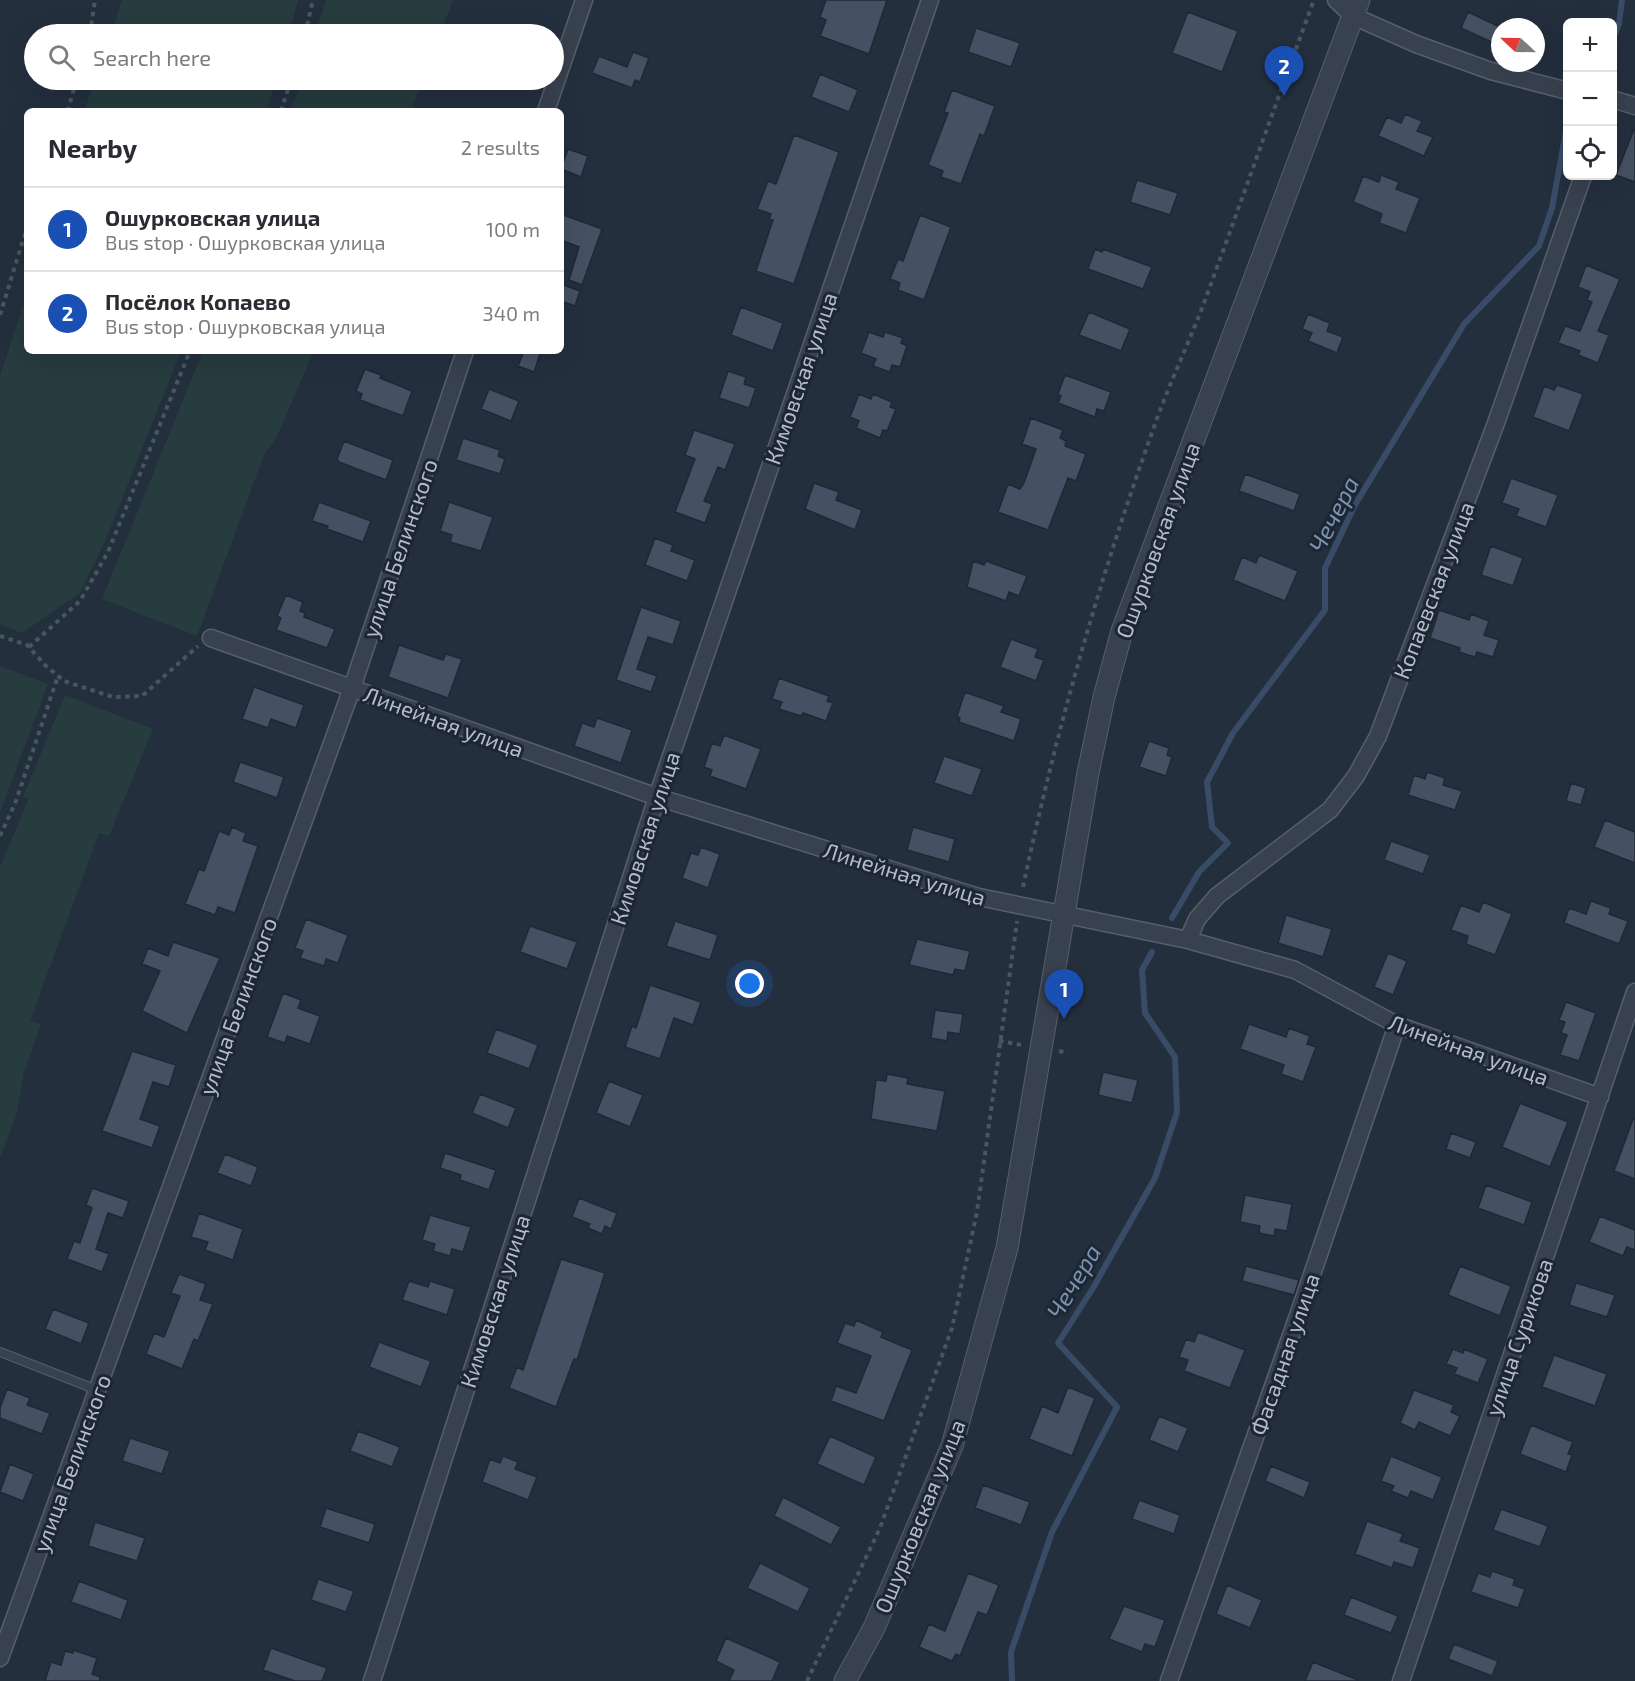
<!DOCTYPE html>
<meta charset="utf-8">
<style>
:root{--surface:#fff;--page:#f2f2f3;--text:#2b2b33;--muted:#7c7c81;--line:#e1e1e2;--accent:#111827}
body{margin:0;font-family:"Exo 2",sans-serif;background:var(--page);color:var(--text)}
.controls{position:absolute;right:18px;top:18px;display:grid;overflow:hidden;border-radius:9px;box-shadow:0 6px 24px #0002}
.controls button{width:54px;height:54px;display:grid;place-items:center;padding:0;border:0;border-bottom:2px solid var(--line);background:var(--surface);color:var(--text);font:30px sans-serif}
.compass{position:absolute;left:1491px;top:18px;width:54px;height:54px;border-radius:50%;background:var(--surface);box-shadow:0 6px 24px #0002;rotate:292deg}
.you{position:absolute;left:750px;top:984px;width:21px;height:21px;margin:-15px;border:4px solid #fff;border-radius:50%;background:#1a73e8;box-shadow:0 0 0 9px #1a73e833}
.badge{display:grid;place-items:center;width:39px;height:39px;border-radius:50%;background:var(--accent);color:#fff;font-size:20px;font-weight:700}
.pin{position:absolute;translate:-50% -50px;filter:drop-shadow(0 2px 3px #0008)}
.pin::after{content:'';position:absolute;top:32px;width:21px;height:18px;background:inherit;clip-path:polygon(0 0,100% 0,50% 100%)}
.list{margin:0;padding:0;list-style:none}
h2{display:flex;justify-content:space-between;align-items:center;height:78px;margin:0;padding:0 24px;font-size:26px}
h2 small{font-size:20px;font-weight:400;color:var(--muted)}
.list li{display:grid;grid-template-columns:39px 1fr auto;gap:18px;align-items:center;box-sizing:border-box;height:84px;padding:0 24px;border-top:2px solid var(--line)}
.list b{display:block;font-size:22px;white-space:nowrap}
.list p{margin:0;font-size:20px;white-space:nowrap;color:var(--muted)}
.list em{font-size:20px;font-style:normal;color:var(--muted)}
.icon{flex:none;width:33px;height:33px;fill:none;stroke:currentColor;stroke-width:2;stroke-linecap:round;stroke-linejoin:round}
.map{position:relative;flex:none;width:1635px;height:1681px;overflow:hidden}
.search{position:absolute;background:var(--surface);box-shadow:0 6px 24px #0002;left:24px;top:24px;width:540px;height:66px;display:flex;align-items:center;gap:15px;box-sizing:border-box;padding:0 21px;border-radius:33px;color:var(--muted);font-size:22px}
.panel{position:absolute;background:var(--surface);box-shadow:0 6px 24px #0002;left:24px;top:108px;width:540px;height:246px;border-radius:9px}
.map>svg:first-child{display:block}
</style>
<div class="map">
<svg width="1635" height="1681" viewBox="0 0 1635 1681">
<rect width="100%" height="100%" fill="#242f3e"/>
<path fill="#263c3f" d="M 122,0 L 298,0 L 289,34 L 111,34 Z
M 326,0 L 453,0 L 440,34 L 315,34 Z
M 95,80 L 276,80 L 267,111 L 84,111 Z
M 301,80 L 423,80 L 411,111 L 291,111 Z
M 27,293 L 27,351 L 181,351 L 106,539 L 80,593 L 22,633 L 0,624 L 0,376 Z
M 203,351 L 314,351 L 276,438 L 264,455 L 197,636 L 102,599 Z
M 0,666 L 48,684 L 0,812 Z
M 65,695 L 153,729 L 109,836 L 99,833 L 30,1021 L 41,1024 L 24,1072 L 17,1113 L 0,1158 L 0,867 L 29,798 L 23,797 Z"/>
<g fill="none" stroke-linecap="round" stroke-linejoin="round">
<path stroke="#394c67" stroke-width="6" d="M 1612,41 L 1619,24 L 1622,0
M 1172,918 L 1199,872 L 1228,843 L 1212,827 L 1207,782 L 1233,733 L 1325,610 L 1325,568 L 1355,505 L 1464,324 L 1539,246 L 1552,208 L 1568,120
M 1012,1681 L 1011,1652 L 1052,1532 L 1117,1407 L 1058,1343 L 1093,1288 L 1155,1178 L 1177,1112 L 1175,1057 L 1145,1013 L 1142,970 L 1152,952"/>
</g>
<path fill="#455162" stroke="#1f2835" stroke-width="1.5" d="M 826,0 L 887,0 L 869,54 L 820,36 L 826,20 L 820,17 Z
M 1188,12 L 1238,31 L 1222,72 L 1172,53 Z
M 1468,12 L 1500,27 L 1500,46 L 1461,28 Z
M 976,28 L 1020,43 L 1011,67 L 968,52 Z
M 633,52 L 649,58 L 640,82 L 635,80 L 632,88 L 592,73 L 599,56 L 627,67 Z
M 820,74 L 858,90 L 849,112 L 811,97 Z
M 952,90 L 995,106 L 984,136 L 980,134 L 961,184 L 941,177 L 943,171 L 928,165 L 948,113 L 944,112 Z
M 1405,114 L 1422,121 L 1417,131 L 1433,137 L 1424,156 L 1378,136 L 1387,117 L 1401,123 Z
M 1634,129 L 1635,129 L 1635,182 L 1616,175 Z
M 794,135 L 839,152 L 794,284 L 756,271 L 773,220 L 769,219 L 771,214 L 757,209 L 768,181 L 776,184 Z
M 568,149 L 588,156 L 581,177 L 561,169 Z
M 1381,175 L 1399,182 L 1396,189 L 1420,198 L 1406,233 L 1379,223 L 1382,214 L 1353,202 L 1363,176 L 1379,182 Z
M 1137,180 L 1178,193 L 1170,215 L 1130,202 Z
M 561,214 L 602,229 L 582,285 L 569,280 L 579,247 L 561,240 Z
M 920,215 L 951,227 L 924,300 L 898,290 L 900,283 L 890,279 L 898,259 L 903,261 Z
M 1095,249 L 1102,252 L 1103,249 L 1152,267 L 1143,289 L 1088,269 Z
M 1586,265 L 1620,279 L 1598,331 L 1609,335 L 1598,363 L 1578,355 L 1580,351 L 1558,343 L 1565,326 L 1580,331 L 1592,302 L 1587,300 L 1590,292 L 1578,287 Z
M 561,284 L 580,291 L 575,306 L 561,301 Z
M 741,307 L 783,323 L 773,351 L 731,335 Z
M 1089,312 L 1130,329 L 1121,351 L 1079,335 Z
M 1308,314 L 1330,323 L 1327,331 L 1343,337 L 1337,353 L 1308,341 L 1312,333 L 1302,329 Z
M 869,332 L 883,337 L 885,332 L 903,338 L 901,343 L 907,346 L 900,367 L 892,365 L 890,372 L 873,366 L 876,359 L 861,353 Z
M 524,351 L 541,351 L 534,372 L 518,366 Z
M 365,369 L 381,375 L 380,378 L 412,391 L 403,416 L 360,400 L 362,394 L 356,391 Z
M 728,371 L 746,377 L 744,384 L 756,388 L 749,408 L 719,398 Z
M 1065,375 L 1111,392 L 1104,411 L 1097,409 L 1095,417 L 1058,403 L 1061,396 L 1058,394 Z
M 1557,385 L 1583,394 L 1569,431 L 1533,417 L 1544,386 L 1554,390 Z
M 489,389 L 519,401 L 511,421 L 481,409 Z
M 859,394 L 871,399 L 873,394 L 892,402 L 890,407 L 896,409 L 887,431 L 883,430 L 880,438 L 856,428 L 859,421 L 850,417 Z
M 1031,418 L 1063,430 L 1060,438 L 1066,441 L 1065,446 L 1086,454 L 1076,481 L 1068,478 L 1048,530 L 998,512 L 1008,484 L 1020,489 L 1024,483 L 1036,449 L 1022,444 Z
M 694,430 L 735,444 L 725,470 L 718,467 L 704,501 L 712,504 L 705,523 L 675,512 L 695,459 L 685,455 Z
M 463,438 L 500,450 L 498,456 L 505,459 L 500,474 L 456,460 Z
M 344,441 L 393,460 L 386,480 L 339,462 L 337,459 Z
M 1245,474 L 1300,494 L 1294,511 L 1239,491 Z
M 1511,478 L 1558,495 L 1546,527 L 1516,516 L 1519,509 L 1502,503 Z
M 814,483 L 839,492 L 836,500 L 862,510 L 855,530 L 805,509 Z
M 319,502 L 371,521 L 363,542 L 327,529 L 328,526 L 312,521 Z
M 449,502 L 493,517 L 481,551 L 450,542 L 452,535 L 440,531 Z
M 655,538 L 673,545 L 671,551 L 695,560 L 687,581 L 645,565 Z
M 1491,546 L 1523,558 L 1513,586 L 1481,575 Z
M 1259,555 L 1298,571 L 1285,601 L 1233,580 L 1242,557 L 1256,563 Z
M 973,561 L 984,565 L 986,561 L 1027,576 L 1019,596 L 1009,592 L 1006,601 L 967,587 Z
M 286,595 L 303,602 L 300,611 L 305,613 L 304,617 L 335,629 L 327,648 L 276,630 L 281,618 L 277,616 Z
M 641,607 L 681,621 L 673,645 L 648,637 L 637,669 L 657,676 L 651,692 L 616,680 Z
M 1439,610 L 1469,620 L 1471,614 L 1489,621 L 1484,635 L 1499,640 L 1493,657 L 1477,652 L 1475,657 L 1459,652 L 1460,648 L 1430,638 Z
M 1011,639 L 1038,649 L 1035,657 L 1044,660 L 1036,681 L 1000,667 Z
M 399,645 L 443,660 L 446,654 L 462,659 L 448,698 L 388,677 Z
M 779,678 L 829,696 L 827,701 L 833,703 L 826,721 L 803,713 L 801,716 L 779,709 L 782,702 L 772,699 Z
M 254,687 L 304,705 L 296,728 L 271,719 L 268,728 L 242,719 Z
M 965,692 L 1004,706 L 1001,712 L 1021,719 L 1014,741 L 959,722 L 960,718 L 957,716 Z
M 597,718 L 632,730 L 621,763 L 574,746 L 582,723 L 594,727 Z
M 724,735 L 761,749 L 746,789 L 710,776 L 712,770 L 704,767 L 712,743 L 720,746 Z
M 1149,741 L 1169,748 L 1167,755 L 1172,757 L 1166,776 L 1139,767 Z
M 944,756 L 982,769 L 972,796 L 934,783 Z
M 240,762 L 284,777 L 277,798 L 233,782 Z
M 1427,772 L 1445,778 L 1443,785 L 1462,791 L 1455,810 L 1408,795 L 1414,775 L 1425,779 Z
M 1571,783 L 1586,788 L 1581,805 L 1566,801 Z
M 1605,820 L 1635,832 L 1635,863 L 1594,847 Z
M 232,827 L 246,833 L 243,841 L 258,846 L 235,913 L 218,907 L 215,915 L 185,904 L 199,869 L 204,871 L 219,831 L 229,835 Z
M 913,827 L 955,839 L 949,862 L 907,850 Z
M 1391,841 L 1430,855 L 1423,874 L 1384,860 Z
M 701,847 L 720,854 L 708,888 L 682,878 L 691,853 L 698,855 Z
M 1591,901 L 1611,908 L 1609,914 L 1628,921 L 1619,944 L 1564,923 L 1569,908 L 1586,914 Z
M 1483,902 L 1512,914 L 1495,955 L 1466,944 L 1468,936 L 1451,930 L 1461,905 L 1479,912 Z
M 1286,915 L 1332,929 L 1323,957 L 1278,943 Z
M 306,919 L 348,935 L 338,963 L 326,959 L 324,966 L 300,958 L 303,951 L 295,948 Z
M 675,921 L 718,935 L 710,960 L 666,946 Z
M 530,926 L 577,942 L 567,969 L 520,952 Z
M 917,939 L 970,951 L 965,971 L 955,969 L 953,975 L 909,965 Z
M 173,942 L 220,958 L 187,1033 L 142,1011 L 160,971 L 142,964 L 148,948 L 168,956 Z
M 1388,953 L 1407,961 L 1393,995 L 1374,987 Z
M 650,985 L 701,1002 L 693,1025 L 674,1018 L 660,1059 L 625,1047 L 632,1026 L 636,1028 Z
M 283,993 L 301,1000 L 298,1008 L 320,1016 L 310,1044 L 287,1036 L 285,1043 L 267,1037 Z
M 1566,1002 L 1596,1013 L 1579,1061 L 1560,1055 L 1567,1035 L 1561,1033 L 1565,1022 L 1559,1020 Z
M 935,1010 L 963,1014 L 960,1034 L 948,1032 L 947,1041 L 931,1038 Z
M 1249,1024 L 1286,1037 L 1289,1028 L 1310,1036 L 1307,1044 L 1316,1047 L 1303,1082 L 1281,1074 L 1284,1065 L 1240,1049 Z
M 496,1029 L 538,1045 L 529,1069 L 487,1053 Z
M 132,1051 L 176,1065 L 169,1087 L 153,1082 L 140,1119 L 160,1126 L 152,1148 L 102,1131 Z
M 1103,1072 L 1138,1080 L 1132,1103 L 1098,1095 Z
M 887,1074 L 908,1078 L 907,1084 L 945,1091 L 937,1131 L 871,1119 L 876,1080 L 886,1081 Z
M 609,1081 L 643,1095 L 630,1127 L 596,1113 Z
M 480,1094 L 516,1108 L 508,1128 L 472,1113 Z
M 1520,1103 L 1568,1122 L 1550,1167 L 1502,1147 Z
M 1633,1119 L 1635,1119 L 1635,1179 L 1614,1171 Z
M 1451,1133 L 1476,1142 L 1470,1158 L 1446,1149 Z
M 445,1153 L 496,1170 L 489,1190 L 460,1180 L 461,1175 L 440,1168 Z
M 225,1154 L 258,1167 L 251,1186 L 217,1173 Z
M 1486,1185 L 1532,1202 L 1524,1225 L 1478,1208 Z
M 92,1188 L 129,1201 L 123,1218 L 108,1213 L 96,1249 L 109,1254 L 102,1272 L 67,1259 L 74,1241 L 80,1243 L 92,1208 L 86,1205 Z
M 1245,1195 L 1292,1204 L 1287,1231 L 1275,1229 L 1274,1236 L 1259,1233 L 1260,1226 L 1240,1222 Z
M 579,1198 L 617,1213 L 611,1229 L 605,1226 L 602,1234 L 588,1228 L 590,1224 L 572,1217 Z
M 199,1213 L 243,1229 L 233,1260 L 205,1250 L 208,1242 L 191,1237 Z
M 430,1215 L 471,1227 L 463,1252 L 452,1249 L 450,1256 L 433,1251 L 435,1244 L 422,1240 Z
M 1600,1216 L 1635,1230 L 1635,1250 L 1627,1247 L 1623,1256 L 1589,1242 Z
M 561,1259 L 605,1273 L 577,1360 L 574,1359 L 556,1407 L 509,1388 L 517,1367 L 523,1370 Z
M 1246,1266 L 1299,1280 L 1294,1295 L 1242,1281 Z
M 1460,1266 L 1511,1286 L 1500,1316 L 1448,1295 Z
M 179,1274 L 206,1284 L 200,1300 L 213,1304 L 198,1341 L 194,1339 L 182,1369 L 146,1354 L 154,1333 L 164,1337 L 180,1296 L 171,1293 Z
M 409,1281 L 428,1287 L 430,1281 L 455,1289 L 447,1315 L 402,1300 Z
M 1576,1283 L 1615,1295 L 1607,1317 L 1569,1305 Z
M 53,1309 L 89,1323 L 81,1344 L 45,1329 Z
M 856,1320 L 883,1332 L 881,1337 L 912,1350 L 884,1421 L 831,1401 L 836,1386 L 856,1393 L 871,1356 L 837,1343 L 845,1323 L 854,1326 Z
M 1198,1332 L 1245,1350 L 1230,1388 L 1184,1371 L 1188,1360 L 1179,1357 L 1186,1339 L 1194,1342 Z
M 379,1342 L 431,1361 L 421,1387 L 369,1367 Z
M 1453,1349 L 1463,1353 L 1464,1349 L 1488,1359 L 1478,1383 L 1454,1374 L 1457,1368 L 1446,1364 Z
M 1554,1355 L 1607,1374 L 1595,1406 L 1542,1387 Z
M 1068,1387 L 1095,1398 L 1072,1456 L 1029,1439 L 1042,1406 L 1058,1413 Z
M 7,1389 L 30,1398 L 27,1405 L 50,1413 L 42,1434 L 0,1418 L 0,1408 Z
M 1414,1390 L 1454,1405 L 1451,1412 L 1460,1416 L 1450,1436 L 1419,1422 L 1415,1430 L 1400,1423 Z
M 1159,1416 L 1188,1428 L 1178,1452 L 1149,1440 Z
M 1531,1425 L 1573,1442 L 1568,1454 L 1572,1455 L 1566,1472 L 1520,1454 Z
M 358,1431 L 400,1447 L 392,1467 L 350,1451 Z
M 830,1436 L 876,1457 L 864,1485 L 817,1464 Z
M 130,1438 L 170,1451 L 162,1474 L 122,1461 Z
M 503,1456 L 518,1462 L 515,1469 L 537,1477 L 528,1500 L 482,1482 L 490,1459 L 500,1463 Z
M 1391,1456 L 1442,1477 L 1433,1500 L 1411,1491 L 1408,1498 L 1391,1491 L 1394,1486 L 1381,1481 Z
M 10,1464 L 34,1474 L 23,1501 L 0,1492 Z
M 1271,1466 L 1310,1482 L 1304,1498 L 1265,1481 Z
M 983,1485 L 1030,1502 L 1021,1525 L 975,1508 Z
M 783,1497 L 841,1527 L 831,1545 L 774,1516 Z
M 1139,1500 L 1180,1515 L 1174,1534 L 1132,1519 Z
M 326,1508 L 375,1524 L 369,1543 L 320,1527 Z
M 1501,1509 L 1548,1526 L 1540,1547 L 1493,1530 Z
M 1367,1521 L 1403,1534 L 1400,1541 L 1420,1548 L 1413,1568 L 1394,1562 L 1392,1568 L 1355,1554 Z
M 95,1522 L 145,1538 L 137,1561 L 88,1546 Z
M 760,1563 L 810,1588 L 798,1612 L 747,1588 Z
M 1492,1571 L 1515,1579 L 1513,1585 L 1525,1589 L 1518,1608 L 1471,1592 L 1478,1573 L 1490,1577 Z
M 968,1573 L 999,1585 L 987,1615 L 978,1612 L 960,1656 L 956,1654 L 952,1661 L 919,1647 L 929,1624 L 945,1631 Z
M 318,1579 L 354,1591 L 346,1612 L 311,1600 Z
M 79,1581 L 128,1600 L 121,1620 L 71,1602 Z
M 1227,1585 L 1262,1600 L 1250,1628 L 1216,1614 Z
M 1351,1597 L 1398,1616 L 1391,1633 L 1344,1615 Z
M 1124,1606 L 1165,1620 L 1155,1647 L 1145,1644 L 1142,1652 L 1109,1639 Z
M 726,1638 L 780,1662 L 772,1681 L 729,1681 L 734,1670 L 716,1661 Z
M 1454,1644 L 1498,1661 L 1492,1676 L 1448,1659 Z
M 271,1648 L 327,1668 L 322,1681 L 295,1681 L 263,1670 Z
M 73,1650 L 97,1658 L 92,1674 L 100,1677 L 100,1681 L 45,1681 L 51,1662 L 61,1665 L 65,1651 L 73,1653 Z
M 1313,1662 L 1358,1680 L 1358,1681 L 1305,1681 Z"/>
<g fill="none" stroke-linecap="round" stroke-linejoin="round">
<defs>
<path id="service" d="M 0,1352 L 97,1390"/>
<path id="minor" d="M 1336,0 L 1353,16 L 1416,44 L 1491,71 L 1568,91
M 1612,99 L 1635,106
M 546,111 L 584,0
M 211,638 L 657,797 L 979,897 L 1188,940 L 1295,970 L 1397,1025 L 1600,1097
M 1188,940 L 1197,919 L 1217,896 L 1330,810 L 1356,776 L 1378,736 L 1496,423 L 1583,176
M 0,1658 L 352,688 L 465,351
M 372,1681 L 657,797 L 930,0
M 1169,1681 L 1301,1307 L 1397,1025
M 1401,1681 L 1635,992"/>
<path id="tertiary" d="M 845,1681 L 874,1628 L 952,1446 L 1007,1248 L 1088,773 L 1104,697 L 1122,631 L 1359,0"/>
</defs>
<use href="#service" stroke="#565f6c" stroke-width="10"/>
<use href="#minor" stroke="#565f6c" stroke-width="19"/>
<use href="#tertiary" stroke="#565f6c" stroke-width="23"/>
<path stroke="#44595c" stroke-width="4" stroke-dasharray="4.5 4.5" stroke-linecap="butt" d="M 90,34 L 95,0
M 305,34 L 313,0
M 68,111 L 76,80
M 281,111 L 291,80
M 0,315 L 27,227
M 0,636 L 27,645 L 45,665 L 64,681 L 113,697 L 142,696 L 198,646
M 29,647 L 80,601 L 108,552 L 190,351
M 0,836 L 16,801 L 58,676
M 1023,887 C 1056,731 1100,577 1154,427 C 1170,381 1192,337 1208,292 C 1244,194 1278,97 1314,0
M 999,1041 L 1022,1045
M 1059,1051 L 1068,1053
M 807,1681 L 880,1528 L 952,1328 L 977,1212 L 1017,921"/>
<use href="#service" stroke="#38414e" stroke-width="8"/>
<use href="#minor" stroke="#38414e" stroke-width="16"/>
<use href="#tertiary" stroke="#38414e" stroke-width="21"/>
</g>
<g text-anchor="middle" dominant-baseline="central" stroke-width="6" stroke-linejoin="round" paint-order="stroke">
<g font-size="22" fill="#b4bcc9" stroke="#1d2633">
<text transform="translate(800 378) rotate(-71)">Кимовская улица</text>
<text transform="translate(1157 540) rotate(-70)">Ошурковская улица</text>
<text transform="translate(399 548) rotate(-71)">улица Белинского</text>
<text transform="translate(1433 590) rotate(-69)">Копаевская улица</text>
<text transform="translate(444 721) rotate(20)">Линейная улица</text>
<text transform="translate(644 838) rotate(-72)">Кимовская улица</text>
<text transform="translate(905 873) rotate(17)">Линейная улица</text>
<text transform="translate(237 1006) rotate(-70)">улица Белинского</text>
<text transform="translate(1469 1049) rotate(20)">Линейная улица</text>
<text transform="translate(494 1301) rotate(-72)">Кимовская улица</text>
<text transform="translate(1518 1337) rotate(-71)">улица Сурикова</text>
<text transform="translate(1284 1354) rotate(-71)">Фасадная улица</text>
<text transform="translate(71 1463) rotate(-70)">улица Белинского</text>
<text transform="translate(919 1516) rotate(-68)">Ошурковская улица</text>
</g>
<g font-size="24" font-style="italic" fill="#7c92b1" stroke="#1d2633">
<text transform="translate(1333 514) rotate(-63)">Чечера</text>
<text transform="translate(1073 1281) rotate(-59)">Чечера</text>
</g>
</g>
</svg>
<div class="controls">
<button>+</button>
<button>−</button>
<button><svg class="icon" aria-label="locate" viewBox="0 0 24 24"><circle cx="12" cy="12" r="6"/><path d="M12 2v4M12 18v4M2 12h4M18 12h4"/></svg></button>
</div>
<svg class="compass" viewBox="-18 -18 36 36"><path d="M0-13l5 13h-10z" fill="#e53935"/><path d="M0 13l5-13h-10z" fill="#7c7c81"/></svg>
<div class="you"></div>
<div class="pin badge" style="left:1064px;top:1019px;background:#1a4fb4">1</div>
<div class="pin badge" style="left:1284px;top:96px;background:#1a4fb4">2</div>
<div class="search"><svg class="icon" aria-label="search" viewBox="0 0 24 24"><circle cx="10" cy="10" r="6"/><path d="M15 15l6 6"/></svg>Search here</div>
<section class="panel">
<h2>Nearby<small>2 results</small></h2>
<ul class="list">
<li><span class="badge" style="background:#1a4fb4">1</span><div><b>Ошурковская улица</b><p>Bus stop · Ошурковская улица</p></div><em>100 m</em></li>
<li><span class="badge" style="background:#1a4fb4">2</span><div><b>Посёлок Копаево</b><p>Bus stop · Ошурковская улица</p></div><em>340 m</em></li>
</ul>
</section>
</div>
